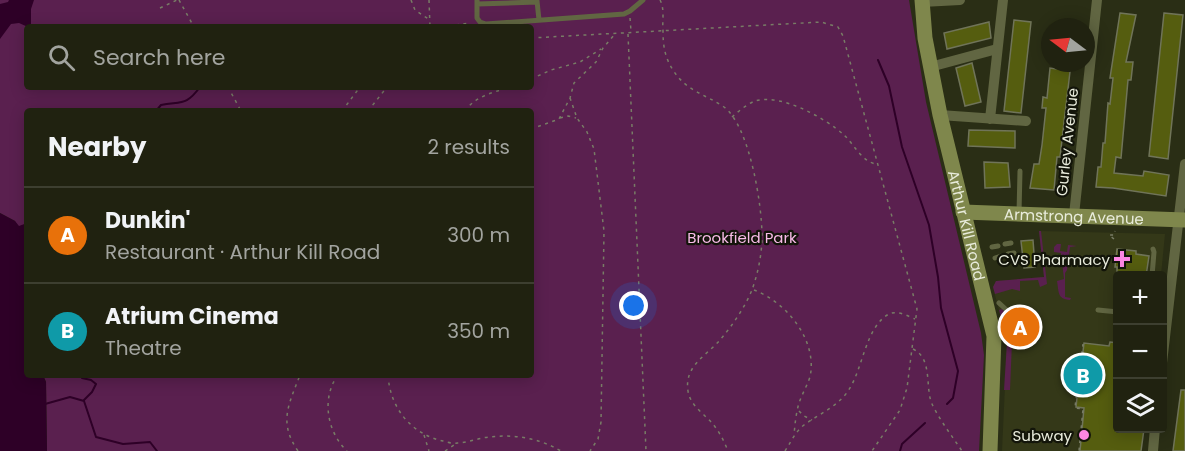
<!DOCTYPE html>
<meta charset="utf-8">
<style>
:root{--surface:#202210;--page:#282a19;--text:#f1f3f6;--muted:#a2a49f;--line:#3d3f30;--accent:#8c9099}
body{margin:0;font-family:Poppins,sans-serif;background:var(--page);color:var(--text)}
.controls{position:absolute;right:18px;bottom:18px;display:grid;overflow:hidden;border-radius:6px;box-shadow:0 3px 15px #0003}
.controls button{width:54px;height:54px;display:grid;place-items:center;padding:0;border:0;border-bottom:2px solid var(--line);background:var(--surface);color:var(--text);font:30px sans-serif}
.compass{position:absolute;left:1041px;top:18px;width:54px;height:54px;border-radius:50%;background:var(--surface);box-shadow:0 3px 15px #0003;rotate:286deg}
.you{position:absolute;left:634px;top:306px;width:21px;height:21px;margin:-15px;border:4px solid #fff;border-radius:50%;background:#1a73e8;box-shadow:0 0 0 9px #1a73e833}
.badge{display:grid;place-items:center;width:39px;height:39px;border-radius:50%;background:var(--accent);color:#fff;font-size:20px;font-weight:700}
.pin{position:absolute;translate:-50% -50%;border:3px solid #fff;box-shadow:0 2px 6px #0006}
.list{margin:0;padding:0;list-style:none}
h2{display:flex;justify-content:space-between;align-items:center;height:78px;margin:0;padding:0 24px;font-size:26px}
h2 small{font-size:20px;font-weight:400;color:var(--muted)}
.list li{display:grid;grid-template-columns:39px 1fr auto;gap:18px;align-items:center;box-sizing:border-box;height:96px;padding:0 24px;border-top:2px solid var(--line)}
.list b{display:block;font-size:22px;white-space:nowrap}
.list p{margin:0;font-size:20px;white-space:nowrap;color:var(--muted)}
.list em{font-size:20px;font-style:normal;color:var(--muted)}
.icon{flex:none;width:33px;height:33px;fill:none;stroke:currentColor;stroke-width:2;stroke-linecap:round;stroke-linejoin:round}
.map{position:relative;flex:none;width:1185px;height:451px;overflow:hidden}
.search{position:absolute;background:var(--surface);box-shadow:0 3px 15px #0003;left:24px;top:24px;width:510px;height:66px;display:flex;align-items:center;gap:15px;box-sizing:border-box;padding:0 21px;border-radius:6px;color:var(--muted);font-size:22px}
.panel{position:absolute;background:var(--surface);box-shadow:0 3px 15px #0003;left:24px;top:108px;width:510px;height:270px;border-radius:6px}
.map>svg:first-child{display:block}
</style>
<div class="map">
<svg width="1185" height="451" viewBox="0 0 1185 451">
<rect width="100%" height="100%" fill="#2a2e15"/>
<path fill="#343818" d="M 1039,231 L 1165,234 L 1161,275 L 1118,276 L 1118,428 L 1144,429 L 1141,451 L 1002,451 L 1007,342 L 993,287 L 996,281 L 1044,277 Z"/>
<path fill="#5a204f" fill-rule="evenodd" d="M 0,0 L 909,0 L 926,102 L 981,333 L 984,355 L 979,451 L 47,451 L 46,382 L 43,375 L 531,375 L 531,111 L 27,111 L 27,257 L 15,221 L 0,213 ZM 27,27 L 531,27 L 531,87 L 27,87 Z
M 1039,231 L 1041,231 L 1047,284 L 1040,287 L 1038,280 L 1020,281 L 1020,291 L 1012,289 L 995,294 L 993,287 L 996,281 L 1044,277 Z
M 1057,244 L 1061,244 L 1060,251 L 1067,252 L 1068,245 L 1077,246 L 1070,247 L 1067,270 L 1065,273 L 1065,297 L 1071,298 L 1070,300 C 1057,299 1059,292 1057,281 L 1064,279 L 1061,253 L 1054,252 L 1054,247 Z
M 1002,309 L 1009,316 L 1012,342 L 1010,390 L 1004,390 L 1007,342 L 999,310 Z"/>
<path fill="#2e0027" d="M 9,0 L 34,0 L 31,9 L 31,24 L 28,27 L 19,23 L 11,24 L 0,39 L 0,4 L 8,2 Z
M 0,213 L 15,221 L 19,226 L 27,223 L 27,375 L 43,375 L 46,382 L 47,451 L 0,451 Z"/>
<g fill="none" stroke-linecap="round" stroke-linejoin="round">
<path stroke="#2e0027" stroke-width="2" d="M 878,60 L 889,86 L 902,147 L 929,225 L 938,277 L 941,308 L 958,371 L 953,398 L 947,404
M 156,111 L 161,105 C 182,101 186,106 200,87
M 83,375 L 82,378 L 91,380 L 96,384 L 92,392 L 84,400
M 45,404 L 70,397 L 84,401 L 96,437 L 123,444 L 150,442 L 157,451
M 900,451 L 902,444 L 925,423"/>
</g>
<path fill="#555d0f" stroke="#707459" stroke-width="1.5" d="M 1120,13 L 1136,15 L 1126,62 L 1133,62 L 1131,80 L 1128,80 L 1121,158 L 1116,157 L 1114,173 L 1143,176 L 1144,171 L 1169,175 L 1166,196 L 1113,188 L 1096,187 L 1098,167 L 1101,167 L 1103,143 L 1105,143 L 1108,103 L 1110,104 L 1113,78 L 1110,78 Z
M 1164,13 L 1183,15 L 1168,159 L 1149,156 Z
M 1014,20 L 1031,22 L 1021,113 L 1004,111 Z
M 989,22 L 991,38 L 947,49 L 944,33 Z
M 972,63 L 981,102 L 965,106 L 956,68 Z
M 1057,63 L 1071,63 L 1060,157 L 1057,157 L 1054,190 L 1030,188 L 1034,164 L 1039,164 L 1042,145 L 1046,108 L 1042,108 L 1043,97 L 1047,98 L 1050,68 L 1056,69 Z
M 969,130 L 1015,131 L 1015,148 L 968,146 Z
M 984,162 L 1008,163 L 1010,187 L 985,188 Z
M 1033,240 L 1035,267 L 1024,268 L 1021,241 Z
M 1117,249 L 1136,251 L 1136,254 L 1149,256 L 1146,276 L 1117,276 L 1117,267 L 1115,267 Z
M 1025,317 L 1028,332 L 1011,334 L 1009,318 Z
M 1110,342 L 1118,343 L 1118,429 L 1144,429 L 1141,451 L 1080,451 L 1084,408 L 1076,407 L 1079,380 L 1075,380 L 1076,369 L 1081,369 L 1084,343 L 1109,346 Z
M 1181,390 L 1185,390 L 1185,451 L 1173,451 Z"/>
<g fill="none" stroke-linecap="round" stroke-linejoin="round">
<path stroke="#787c66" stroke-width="1.5" stroke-dasharray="3 4.5" stroke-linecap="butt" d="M 179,0 L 194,27
M 411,0 L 415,10 L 430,20
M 429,0 L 430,27
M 660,0 C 665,9 662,21 663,31 C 663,46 665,58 673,70 C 686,91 705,94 724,107 C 750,127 762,205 762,236 C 762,254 758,273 752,290 C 745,307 732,326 720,340 C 706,356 684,366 688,391 C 690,405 703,413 712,423 C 719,431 724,441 728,451
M 160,8 L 177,0
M 630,18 L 631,31
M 441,27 L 470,23
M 628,34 L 646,451
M 531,38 L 821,22 L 838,27 L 843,36 L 917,309 L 907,388 L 900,410 L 872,451
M 531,79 L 551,70 L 580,62 L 601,49
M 228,87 L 241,111
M 570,98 L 577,118 L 587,132 L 594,149 L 604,231 L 601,422 L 598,439 L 590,451
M 342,111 L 360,87
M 368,111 L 387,87
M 465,111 C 475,96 496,91 513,87
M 732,117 C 739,111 747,104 755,101 C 781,93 825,118 844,135 C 854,144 863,164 878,164
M 560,118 L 568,116 L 576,118
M 531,129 L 559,119 L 570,98 L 574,83 L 596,62 L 603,48 L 615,34
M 1114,239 L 1109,235 L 1114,235 L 1115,231
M 754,290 C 786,302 818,340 810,377 C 807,386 802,394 799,403 C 796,413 795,424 794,435
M 913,349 C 934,359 924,390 933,406 C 941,422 952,436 962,451
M 1080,369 L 1083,344
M 338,375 C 321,398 327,432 347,451
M 388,375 C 390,408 411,434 443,441 C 447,442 453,444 457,443 C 467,443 478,438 489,437 C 514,434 539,438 561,451
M 1078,380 L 1075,408 L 1083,409 L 1079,451
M 799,411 L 804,416 L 812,420
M 424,435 L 429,451
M 298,451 C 278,422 289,404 300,375
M 445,451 L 454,445
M 785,451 C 791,442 795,432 804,425 C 819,414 837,407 848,391 C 863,370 865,327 889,314 C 897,310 908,316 915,319"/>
<path stroke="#616642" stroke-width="5" d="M 477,0 L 477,18 L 480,22 L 486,24 L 624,14 L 630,11 L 643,0
M 537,1 L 539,20
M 477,4 L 537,2
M 1019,213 L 1020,171
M 1005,244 L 1011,243
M 992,247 L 998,246
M 1008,254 L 1014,253
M 995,258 L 1001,256
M 1152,276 L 1154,252 L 1153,249
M 999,303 L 1011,314 L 1026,312 L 1031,315 L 1034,342
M 1098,310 L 1118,312"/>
<path stroke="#616642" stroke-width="10" d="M 922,2 L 960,0
M 930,67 L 997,49
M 940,115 L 1026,121
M 990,119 L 1003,0
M 1074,215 L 1097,0
M 1162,363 L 1185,164
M 1153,451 L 1155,428"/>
<g stroke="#7f874c" stroke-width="15">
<path id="s1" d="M 922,0 L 925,38 L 940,115 L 994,336 L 990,451"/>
<path id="s2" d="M 963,212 L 1185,220"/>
</g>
</g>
<g fill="#fd86e2" stroke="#13150a" stroke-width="2">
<path d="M1119 250h6v6h6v6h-6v6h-6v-6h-6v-6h6z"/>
<circle cx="1084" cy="435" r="6"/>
</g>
<g text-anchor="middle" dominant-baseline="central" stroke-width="4.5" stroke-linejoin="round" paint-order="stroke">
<g font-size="15" fill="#e9ecdc" stroke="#13150a">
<text transform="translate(1067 142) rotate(-84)">Gurley Avenue</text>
<text stroke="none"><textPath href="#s2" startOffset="111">Armstrong Avenue</textPath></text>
<text stroke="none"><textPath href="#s1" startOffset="230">Arthur Kill Road</textPath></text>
</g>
<g font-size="15" fill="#f8bbe8" stroke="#13150a">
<text x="742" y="237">Brookfield Park</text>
</g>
<g font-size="15" fill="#e9ecdc" stroke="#13150a" text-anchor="end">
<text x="1110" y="259">CVS Pharmacy</text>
<text x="1072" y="435">Subway</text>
</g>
</g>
</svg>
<div class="controls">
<button>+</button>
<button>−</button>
<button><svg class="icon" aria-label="layers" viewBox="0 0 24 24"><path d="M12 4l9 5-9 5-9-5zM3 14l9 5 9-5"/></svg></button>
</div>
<svg class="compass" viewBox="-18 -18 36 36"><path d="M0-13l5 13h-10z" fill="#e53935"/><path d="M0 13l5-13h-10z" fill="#a2a49f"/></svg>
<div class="you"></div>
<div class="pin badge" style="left:1020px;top:327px;background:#e8710a">A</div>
<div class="pin badge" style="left:1083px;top:375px;background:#0f9aa8">B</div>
<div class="search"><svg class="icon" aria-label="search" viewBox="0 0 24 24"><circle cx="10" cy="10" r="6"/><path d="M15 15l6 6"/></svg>Search here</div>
<section class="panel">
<h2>Nearby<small>2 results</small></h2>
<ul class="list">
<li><span class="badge" style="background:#e8710a">A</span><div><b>Dunkin'</b><p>Restaurant · Arthur Kill Road</p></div><em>300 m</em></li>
<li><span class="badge" style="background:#0f9aa8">B</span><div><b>Atrium Cinema</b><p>Theatre</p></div><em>350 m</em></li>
</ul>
</section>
</div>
